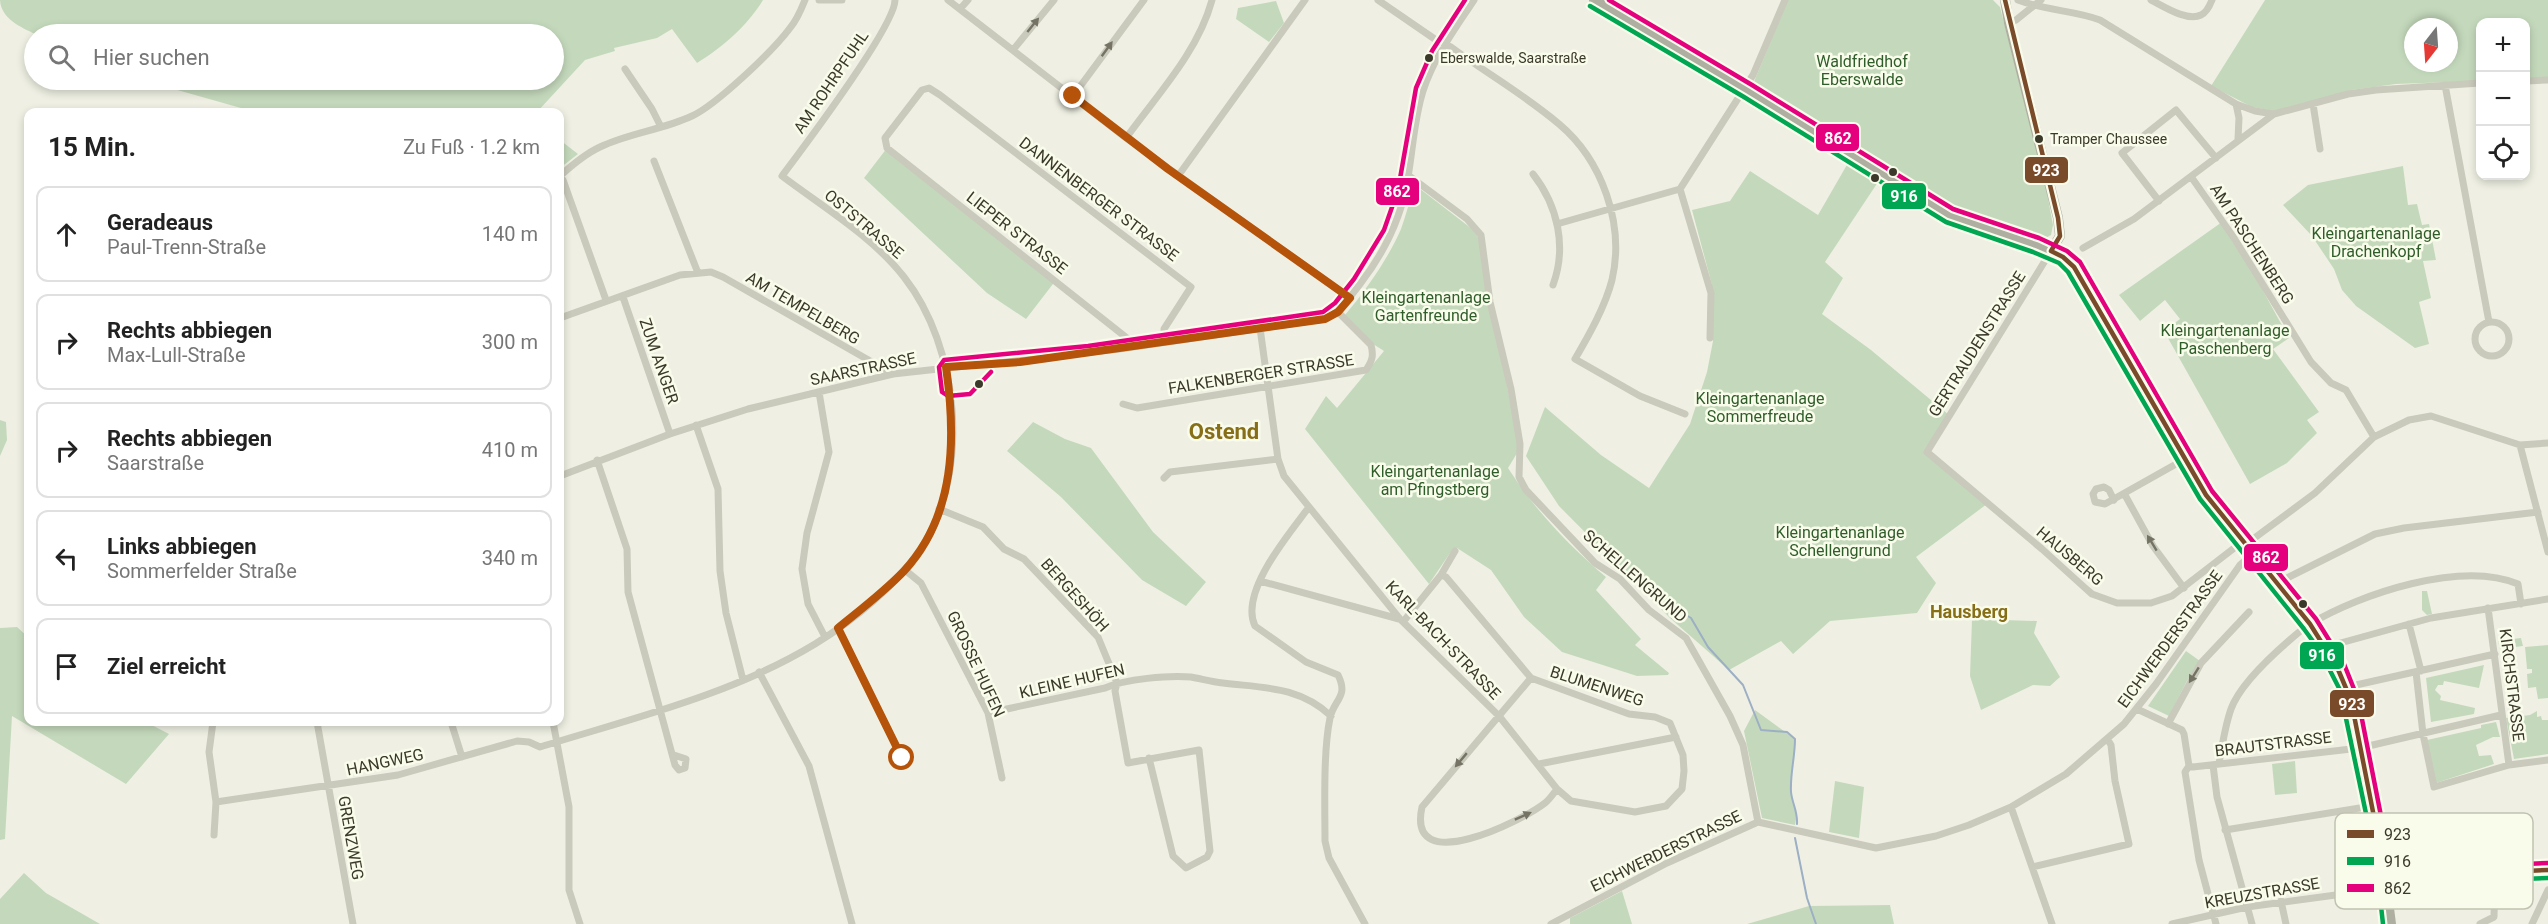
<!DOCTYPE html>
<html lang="de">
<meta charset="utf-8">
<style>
:root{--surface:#fff;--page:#f2f2f2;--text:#222;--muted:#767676;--line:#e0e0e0}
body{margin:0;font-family:Roboto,sans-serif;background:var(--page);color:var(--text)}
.controls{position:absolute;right:18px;top:18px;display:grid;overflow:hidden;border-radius:12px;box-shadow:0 3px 9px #0003}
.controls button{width:54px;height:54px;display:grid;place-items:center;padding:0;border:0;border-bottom:2px solid var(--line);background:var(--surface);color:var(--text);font:30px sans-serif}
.compass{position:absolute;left:2404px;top:18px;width:54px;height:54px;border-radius:50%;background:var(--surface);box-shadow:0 3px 9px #0003;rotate:197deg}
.stop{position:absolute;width:18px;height:18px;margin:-14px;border:4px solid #b45309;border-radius:50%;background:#fff}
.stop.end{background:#b45309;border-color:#fff;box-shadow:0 2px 6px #0008}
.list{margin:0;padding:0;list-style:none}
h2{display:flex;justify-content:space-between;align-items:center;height:78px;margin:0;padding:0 24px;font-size:26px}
h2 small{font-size:20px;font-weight:400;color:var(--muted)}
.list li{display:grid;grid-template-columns:39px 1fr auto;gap:18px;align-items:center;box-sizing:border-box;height:96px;margin:0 12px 12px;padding:0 12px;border:2px solid var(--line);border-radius:12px}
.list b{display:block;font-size:22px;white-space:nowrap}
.list p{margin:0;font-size:20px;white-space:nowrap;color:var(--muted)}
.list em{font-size:20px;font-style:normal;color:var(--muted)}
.icon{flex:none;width:33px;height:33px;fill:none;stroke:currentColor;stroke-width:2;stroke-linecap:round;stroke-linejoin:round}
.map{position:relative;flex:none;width:2548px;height:924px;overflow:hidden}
.search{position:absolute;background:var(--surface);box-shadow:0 3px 9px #0003;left:24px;top:24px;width:540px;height:66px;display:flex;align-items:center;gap:15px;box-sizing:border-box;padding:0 21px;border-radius:33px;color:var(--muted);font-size:22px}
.panel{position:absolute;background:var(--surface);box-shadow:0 3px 9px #0003;left:24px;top:108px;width:540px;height:618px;border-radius:12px}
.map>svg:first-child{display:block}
</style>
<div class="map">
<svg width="2548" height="924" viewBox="0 0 2548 924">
<rect width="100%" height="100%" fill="#eff0e3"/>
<path fill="#c4d9bc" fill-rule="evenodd" d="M 0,0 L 763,0 C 748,25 722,48 697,63 L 672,29 L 657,38 L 614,48 L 615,51 L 585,60 L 537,112 L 255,112 L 142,80 L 554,80 L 554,34 L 35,34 C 21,27 1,19 0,0 Z
M 1788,0 L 1993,0 L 2000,7 L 2046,188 L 2053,225 L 2051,235 L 2044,239 L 1948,206 L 1753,84 Z
M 2265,0 L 2548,0 L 2548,77 L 2526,78 L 2526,22 L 2480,22 L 2480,81 L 2396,84 L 2352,90 L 2274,111 L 2252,107 L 2211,86 ZM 2413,27 L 2449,27 L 2449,63 L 2413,63 Z
M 1276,1 L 1284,23 L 1269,42 L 1236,19 L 1238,8 Z
M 560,140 L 578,154 L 560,168 Z
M 887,148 L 1056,280 L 1026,319 L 987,293 L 864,178 Z
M 1848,163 L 1878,182 L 1825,262 L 1843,278 L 1822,314 L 1871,350 L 1949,415 L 1927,452 L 1987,504 L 1916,557 L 1936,583 L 1917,613 L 1830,621 L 1793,654 L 1781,641 L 1729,670 L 1670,618 L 1559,506 L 1526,456 L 1545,407 L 1601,455 L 1649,488 L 1690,424 L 1707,372 L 1713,341 L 1712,285 L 1692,210 L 1730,201 L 1750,171 L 1818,215 Z
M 2403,166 L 2408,205 L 2417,204 L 2422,225 L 2429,224 L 2436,260 L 2423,261 L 2431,298 L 2419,302 L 2429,344 L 2415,348 L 2356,306 L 2342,290 L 2334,269 L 2312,236 L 2283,205 L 2308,185 Z
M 1415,185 L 1476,232 L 1481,245 L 1519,450 L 1508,468 C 1534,509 1569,546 1606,577 L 1596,590 L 1641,639 L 1635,645 L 1669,673 L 1668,675 L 1637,676 L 1562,652 L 1524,617 L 1491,570 L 1457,548 L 1450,553 L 1429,584 L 1305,429 L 1326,396 L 1337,408 L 1384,351 L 1373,344 L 1345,315 C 1366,290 1388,259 1401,229 C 1406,215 1410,199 1415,185 Z
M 2222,222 L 2234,238 L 2289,338 L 2273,349 L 2319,412 L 2307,420 L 2317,433 L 2287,463 L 2250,484 L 2164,331 L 2180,319 L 2165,300 L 2140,321 L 2119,295 Z
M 0,420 L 6,422 L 7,440 L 0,456 Z
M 1033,422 L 1065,439 L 1091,448 L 1153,532 L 1206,582 L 1186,606 L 1142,580 L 1061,497 L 1007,451 Z
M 2422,591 L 2427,591 L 2432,614 L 2427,615 L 2422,610 Z
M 1972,619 L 2037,621 L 2034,633 L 2060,677 L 2050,686 L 2033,685 L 1981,710 L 1970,676 Z
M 17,627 L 28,637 L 28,722 L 146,722 L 169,734 L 126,784 L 12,716 L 5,839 L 0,840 L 0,628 Z
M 2521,638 L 2523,646 L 2500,649 L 2498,641 Z
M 2548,645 L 2548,698 L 2538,699 L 2536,687 L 2528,688 L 2527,674 L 2532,673 L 2532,669 L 2527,669 L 2525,647 Z
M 2186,651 L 2200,661 L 2187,681 L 2169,716 L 2148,706 Z
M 2484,665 L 2479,688 L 2444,681 L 2443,685 L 2438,685 L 2435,690 L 2441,696 L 2440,700 L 2475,708 L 2474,714 L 2431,722 L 2426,678 Z
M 1755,710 L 1795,739 C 1795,758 1788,778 1792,797 C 1794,808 1798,813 1795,825 L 1762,818 L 1744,731 Z
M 2537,711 L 2537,717 L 2541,716 L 2542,720 L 2548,720 L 2548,754 L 2514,759 L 2506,718 L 2530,715 Z
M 2496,722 L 2500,737 L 2493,737 L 2476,745 L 2479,756 L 2491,755 L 2494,764 L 2436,783 L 2427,740 L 2481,728 L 2481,725 Z
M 2295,761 L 2297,793 L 2275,795 L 2272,764 Z
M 1835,781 L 1864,787 L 1859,838 L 1829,832 Z
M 24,873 L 46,893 L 100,924 L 0,924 L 0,899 Z
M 1622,891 L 1632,924 L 1570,924 L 1570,918 Z
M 1890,905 L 1894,924 L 1747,924 L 1809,906 Z"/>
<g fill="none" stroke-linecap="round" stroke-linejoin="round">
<path stroke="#9cafc4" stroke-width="2" d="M 1676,609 L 1691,618 L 1708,647 L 1743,685 L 1761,730 L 1787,732 L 1795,739 C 1795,757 1790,774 1791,792 C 1792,803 1798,812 1797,824
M 1795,838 L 1807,898 L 1816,924"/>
<path stroke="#c9c9bc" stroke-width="7" d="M 819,0 L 842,0
M 948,0 L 1126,138 L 1350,298
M 1378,0 L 1439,42 L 1451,47 C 1486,73 1525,95 1559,124 C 1602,160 1625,224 1612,280 C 1605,307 1589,335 1575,359 L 1640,396 L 1685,414
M 2018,0 C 2046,11 2073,10 2100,20 L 2236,104 L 2255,111 L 2274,114 L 2348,94 L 2376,90 L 2480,83
M 2151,0 C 2163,6 2187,22 2201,15 C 2206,13 2210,5 2212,0
M 960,9 L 968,0
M 2009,23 L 2016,20 L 2041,0
M 1013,50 L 1054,0
M 625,69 L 652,109 L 661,127
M 2526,81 L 2548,80
M 2445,85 L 2489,322
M 1073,96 L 1144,0
M 2236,104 L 2239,118 L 2238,139
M 2313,104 L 2320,149
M 1126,138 C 1157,95 1198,52 1212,0
M 654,161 L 698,273
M 1533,174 C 1558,206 1567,247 1553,285
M 1408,175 L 1467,219 L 1481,235 L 1490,302 L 1511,389 L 1520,444 L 1519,477 L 1526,490 L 1595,563 L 1620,579 L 1649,610 L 1686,638 L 1730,716 L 1743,745 L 1758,822
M 1178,176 L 1305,0
M 2192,178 L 2234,238 L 2311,362 L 2331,383 L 2346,390 L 2374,437
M 1680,189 L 1711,293 L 1710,338
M 2159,201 L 2122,153 L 2176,110 L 2216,158
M 1557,224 L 1680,189 L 1753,75 L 1785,0
M 2083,248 L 2134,219 L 2274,114
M 2051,251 L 1927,452 L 2042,549 L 2084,587 L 2092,594 L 2117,603 L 2151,603 L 2172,596 L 2242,542
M 623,297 L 670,434
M 606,300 L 563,180 L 560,176 C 572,165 585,154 600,147 C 629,133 662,130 692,116 C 716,105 773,51 790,28 C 797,20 801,10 805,0
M 560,318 L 680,275 L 711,272 L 723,277 L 893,374
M2475 339a17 17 0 1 1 34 0a17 17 0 1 1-34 0Z
M 1260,328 L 1278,459 L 1284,476 L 1400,619 L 1499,716 L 1557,789 L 1571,801 L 1635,812 L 1666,806 L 1682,789 L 1684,771 L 1683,755 L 1670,723 L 1655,717 L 1629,714 L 1531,678 L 1446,577 L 1441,575
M 1137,346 L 887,148 L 885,138 L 922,90 L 929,88 L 940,95 L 1191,287 L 1164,329 L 1165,342
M 819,392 L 829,452 L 807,533 L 802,569 L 808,604 L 825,637
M 1123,404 L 1137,408 L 1366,370 C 1372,361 1374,356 1371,345 L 1338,312
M 696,425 L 718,489 L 720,571 L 726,613 L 743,680
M 2520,445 L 2548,552
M 597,460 L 627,549 L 628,592 L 675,765 L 679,770 L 685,768 L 686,759 L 674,755
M 560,476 L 670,434 L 748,409 L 893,374 L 1119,349 L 1325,319 C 1341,311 1349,298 1360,284 C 1384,253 1402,216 1408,177 C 1413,148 1414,120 1423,91 C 1434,57 1455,29 1474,0
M 1164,478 L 1170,472 L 1278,459
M 2125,495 L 2153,546 L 2184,588
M 2114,500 L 2109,490 L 2104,487 L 2096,489 L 2093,494 L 2095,502 L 2105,504 L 2185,459
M 1309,507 C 1289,534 1239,592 1255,626 L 1306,662 L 1338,675 C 1349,697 1334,699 1330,718 C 1323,752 1325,806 1325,841 L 1329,858 L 1365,924
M 939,509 L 983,527 L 1004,549 L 1024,559 L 1098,637 L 1117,683 L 1115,691 L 1128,763 L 1199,750 L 1210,851 L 1207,857 L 1186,868 L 1173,856 L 1149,758
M 2245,545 L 2315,493 L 2374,437 L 2409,420 L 2431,416 L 2520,445 L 2548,443
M 905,570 L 921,583 L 988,713 L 1002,778
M 1260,581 L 1399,619
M 2277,583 L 2375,534 L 2404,528 L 2538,512
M 2488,608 L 2509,765
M 1403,622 L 1441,575 L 1455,551
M 2310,624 C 2360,594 2461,560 2518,584 L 2521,604
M 2409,624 L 2421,671
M 838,628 L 902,758
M 2326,647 L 2431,618 L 2548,599
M 759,672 L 809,766 L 852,924
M 2416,672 L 2423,734 L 2434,787 L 2509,765 L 2548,760
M 1531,678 L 1422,807 C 1406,879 1522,821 1545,803 C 1550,799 1553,794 1557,789
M 2347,687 L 2495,654
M 2137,709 L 2182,730 L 2184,734 L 2189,766 L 2185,772 L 2199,860 L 2216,924
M 988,713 L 1105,688 C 1125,679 1169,675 1191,677 C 1202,679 1212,682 1223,683 C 1263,688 1299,686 1331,716
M 213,722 L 209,752 L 216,802 L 214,835
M 317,722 L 353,924
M 451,722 L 462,757
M 553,722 L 569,807 L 569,890 L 580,924
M 2168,724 L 2201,663 L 2249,612
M 1539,764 L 1676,737
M 2219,764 C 2222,746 2225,726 2231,709 C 2241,682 2282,646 2304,628
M 2213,765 L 2217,797 L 2252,924
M 2189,766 L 2193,767 L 2360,748 L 2501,715
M 216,802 L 398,775 L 517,741 L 529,742 L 540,747 C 633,718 731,695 815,644 C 854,620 897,585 922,547 C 971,471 959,347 904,277 C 872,236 823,207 782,176 C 803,148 895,26 895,0
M 2011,807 L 2052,924
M 2225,830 L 2372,806
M 2032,867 L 2129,844 L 2115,781 L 2111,745 L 2108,740
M 2387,883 L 2440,875 L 2548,870
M 2281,901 L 2286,924
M 1551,924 L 1667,863 L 1758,822 L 1876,848 L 1936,836 L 1969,825 L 2011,807 L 2066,774 L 2124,724 L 2156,684 L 2240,565 L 2253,554
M 2172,924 L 2247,907 L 2358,892
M 2480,924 L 2494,917 L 2495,872
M 2532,924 L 2548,890"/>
<path stroke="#aeaea1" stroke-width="10" d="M 1594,0 L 1748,91 L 1950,216 L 2036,245 L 2063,257 L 2074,267 L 2206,495 L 2237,536 L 2310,624 L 2326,647 L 2347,687 L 2383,860 L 2391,924
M 2005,0 L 2009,23 L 2058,218 L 2060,236 L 2051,251"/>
<defs>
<path id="bus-1" d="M 2005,0 L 2058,218 L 2060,236 L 2051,251
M 2051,251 L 2063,257 L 2074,267 L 2206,495 L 2310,624 L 2337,667 L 2351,700 L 2387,883
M 2387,883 L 2440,875 L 2548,870"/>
<path id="bus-2" d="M 1590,6 L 1744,97 L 1946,222 L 2033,252 L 2059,263 L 2068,272 L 2200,499 L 2304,629 L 2320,651 L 2340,690 L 2376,861 L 2383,924
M 2388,890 L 2441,882 L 2548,878"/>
<path id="bus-3" d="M 1609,0 L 1752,85 L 1953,209 L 2039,238 L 2067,251 L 2080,262 L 2212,491 L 2316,619 L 2344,664 L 2358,699 L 2394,882
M 991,372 L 970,394 L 948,396 L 942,392 L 939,367 L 944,360 L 1088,346 L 1323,312 L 1335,303 L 1354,279 L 1384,230 L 1398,190 L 1416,88 L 1432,51 L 1465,0
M 2386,876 L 2440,868 L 2548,863"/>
</defs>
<use href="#bus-1" stroke="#fafceb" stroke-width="9"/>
<use href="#bus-2" stroke="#fafceb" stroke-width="9"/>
<use href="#bus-3" stroke="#fafceb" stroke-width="9"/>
<use href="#bus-1" stroke="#7a4b2a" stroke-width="4.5"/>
<use href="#bus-2" stroke="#00a651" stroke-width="4.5"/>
<use href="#bus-3" stroke="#e5007d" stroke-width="4.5"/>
</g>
<defs><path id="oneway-solid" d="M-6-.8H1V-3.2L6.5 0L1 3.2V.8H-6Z" transform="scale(1.5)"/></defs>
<g fill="#747364">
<use href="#oneway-solid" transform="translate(1033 25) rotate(-51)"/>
<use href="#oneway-solid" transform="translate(1107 49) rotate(-54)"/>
<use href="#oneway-solid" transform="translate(2152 543) rotate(-121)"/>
<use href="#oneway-solid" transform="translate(2194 675) rotate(122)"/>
<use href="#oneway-solid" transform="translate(1461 760) rotate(130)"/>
<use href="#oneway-solid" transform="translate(1523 816) rotate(-24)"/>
</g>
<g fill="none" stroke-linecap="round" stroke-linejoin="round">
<path stroke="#b45309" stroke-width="8" d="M 902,758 L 838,628 C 860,610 884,592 904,571 C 956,515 956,437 946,367 L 1020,362 L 1325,319 L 1338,312 L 1350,298 L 1168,169 L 1073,96"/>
</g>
<g fill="#3b3929" stroke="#fafceb" stroke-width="2">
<circle cx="1429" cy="58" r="5"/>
<circle cx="2039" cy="139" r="5"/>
<circle cx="1893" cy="172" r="5"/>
<circle cx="1875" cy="178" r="5"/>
<circle cx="979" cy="384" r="5"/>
<circle cx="2303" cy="604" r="5"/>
</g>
<g text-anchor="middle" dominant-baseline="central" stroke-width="5" stroke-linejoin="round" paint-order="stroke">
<g font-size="14" fill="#3b3929" stroke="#fafceb" text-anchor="start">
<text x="1440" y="58">Eberswalde, Saarstraße</text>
<text x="2050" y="139">Tramper Chaussee</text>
</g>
<g font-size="16" fill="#2e5d2a" stroke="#fafceb">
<text x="1862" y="61">Waldfriedhof<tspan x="1862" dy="18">Eberswalde</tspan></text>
<text x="2376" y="233">Kleingartenanlage<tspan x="2376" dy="18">Drachenkopf</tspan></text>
<text x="1426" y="297">Kleingartenanlage<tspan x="1426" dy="18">Gartenfreunde</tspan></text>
<text x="2225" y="330">Kleingartenanlage<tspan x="2225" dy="18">Paschenberg</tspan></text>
<text x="1760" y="398">Kleingartenanlage<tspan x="1760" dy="18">Sommerfreude</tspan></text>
<text x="1435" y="471">Kleingartenanlage<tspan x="1435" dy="18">am Pfingstberg</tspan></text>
<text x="1840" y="532">Kleingartenanlage<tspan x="1840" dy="18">Schellengrund</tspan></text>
</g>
<g font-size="16" fill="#3b3929" stroke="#fafceb">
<text transform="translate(831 82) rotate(-56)">AM ROHRPFUHL</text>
<text transform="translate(1099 199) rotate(37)">DANNENBERGER STRASSE</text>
<text transform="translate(864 224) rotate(40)">OSTSTRASSE</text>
<text transform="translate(1017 233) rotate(38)">LIEPER STRASSE</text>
<text transform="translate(2252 244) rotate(57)">AM PASCHENBERG</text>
<text transform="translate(803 308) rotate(30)">AM TEMPELBERG</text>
<text transform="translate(1977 344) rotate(-58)">GERTRAUDENSTRASSE</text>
<text transform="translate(659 361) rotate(71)">ZUM ANGER</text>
<text transform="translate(863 369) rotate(-12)">SAARSTRASSE</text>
<text transform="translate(1261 374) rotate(-9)">FALKENBERGER STRASSE</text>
<text transform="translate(2070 556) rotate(40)">HAUSBERG</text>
<text transform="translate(1635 576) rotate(41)">SCHELLENGRUND</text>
<text transform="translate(1075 595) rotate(48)">BERGESHÖH</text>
<text transform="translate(2170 639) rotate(-54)">EICHWERDERSTRASSE</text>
<text transform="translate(1443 640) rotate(46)">KARL-BACH-STRASSE</text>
<text transform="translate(976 664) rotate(65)">GROSSE HUFEN</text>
<text transform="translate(1072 681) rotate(-13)">KLEINE HUFEN</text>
<text transform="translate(2512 685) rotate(83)">KIRCHSTRASSE</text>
<text transform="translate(1597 686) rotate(18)">BLUMENWEG</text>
<text transform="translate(2273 744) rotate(-7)">BRAUTSTRASSE</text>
<text transform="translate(385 762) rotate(-12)">HANGWEG</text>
<text transform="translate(351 838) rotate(80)">GRENZWEG</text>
<text transform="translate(1666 851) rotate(-26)">EICHWERDERSTRASSE</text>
<text transform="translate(2262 893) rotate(-10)">KREUZSTRASSE</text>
</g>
<g font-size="18" font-weight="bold" fill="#876f18" stroke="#fafceb">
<text x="1969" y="611">Hausberg</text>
</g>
<g font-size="22" font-weight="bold" fill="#876f18" stroke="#fafceb">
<text x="1224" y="431">Ostend</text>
</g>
</g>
<rect x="2335" y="813" width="198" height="96" rx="9" fill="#fafceb" stroke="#c1c2b1" stroke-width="1.5"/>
<rect x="2347" y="830" width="27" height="8" fill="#7a4b2a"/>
<rect x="2347" y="857" width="27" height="8" fill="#00a651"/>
<rect x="2347" y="884" width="27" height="8" fill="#e5007d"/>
<g font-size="16" fill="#3b3929">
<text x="2384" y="840">923</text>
<text x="2384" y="867">916</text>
<text x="2384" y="894">862</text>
</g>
<g stroke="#fafceb" stroke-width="2">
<rect x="1815" y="123" width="45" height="29" rx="6" fill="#e5007d"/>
<rect x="2024" y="156" width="45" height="28" rx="6" fill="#7a4b2a"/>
<rect x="1375" y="177" width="45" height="29" rx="6" fill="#e5007d"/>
<rect x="1881" y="182" width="46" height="28" rx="6" fill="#00a651"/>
<rect x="2243" y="543" width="46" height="29" rx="6" fill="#e5007d"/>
<rect x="2299" y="641" width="46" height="29" rx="6" fill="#00a651"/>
<rect x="2329" y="689" width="46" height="29" rx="6" fill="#7a4b2a"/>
</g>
<g font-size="16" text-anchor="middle" font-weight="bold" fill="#fff">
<text x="1838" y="144">862</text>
<text x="2046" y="176">923</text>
<text x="1397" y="197">862</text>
<text x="1904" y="202">916</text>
<text x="2266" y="563">862</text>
<text x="2322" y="661">916</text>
<text x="2352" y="710">923</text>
</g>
</svg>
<div class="controls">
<button>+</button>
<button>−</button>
<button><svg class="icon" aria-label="locate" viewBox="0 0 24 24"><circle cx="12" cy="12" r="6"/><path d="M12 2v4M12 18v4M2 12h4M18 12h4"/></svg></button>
</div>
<svg class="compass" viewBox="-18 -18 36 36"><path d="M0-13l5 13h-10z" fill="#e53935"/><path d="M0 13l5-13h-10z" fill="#767676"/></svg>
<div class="stop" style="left:902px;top:758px"></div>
<div class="stop end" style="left:1073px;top:96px"></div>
<div class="search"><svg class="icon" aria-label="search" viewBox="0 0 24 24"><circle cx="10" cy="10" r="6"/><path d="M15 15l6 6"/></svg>Hier suchen</div>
<section class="panel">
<h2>15 Min.<small>Zu Fuß · 1.2 km</small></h2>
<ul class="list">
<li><svg class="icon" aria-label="ahead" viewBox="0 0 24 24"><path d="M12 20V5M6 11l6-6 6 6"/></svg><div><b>Geradeaus</b><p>Paul-Trenn-Straße</p></div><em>140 m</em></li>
<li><svg class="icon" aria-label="right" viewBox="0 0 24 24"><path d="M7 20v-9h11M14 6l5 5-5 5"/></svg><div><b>Rechts abbiegen</b><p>Max-Lull-Straße</p></div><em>300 m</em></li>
<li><svg class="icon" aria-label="right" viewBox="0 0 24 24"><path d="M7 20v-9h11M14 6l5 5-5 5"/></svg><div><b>Rechts abbiegen</b><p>Saarstraße</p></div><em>410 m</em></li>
<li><svg class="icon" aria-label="left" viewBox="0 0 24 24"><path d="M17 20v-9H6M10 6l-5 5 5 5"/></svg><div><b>Links abbiegen</b><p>Sommerfelder Straße</p></div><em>340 m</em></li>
<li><svg class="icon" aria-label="arrive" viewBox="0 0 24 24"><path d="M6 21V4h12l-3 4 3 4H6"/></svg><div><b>Ziel erreicht</b></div></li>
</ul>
</section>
</div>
